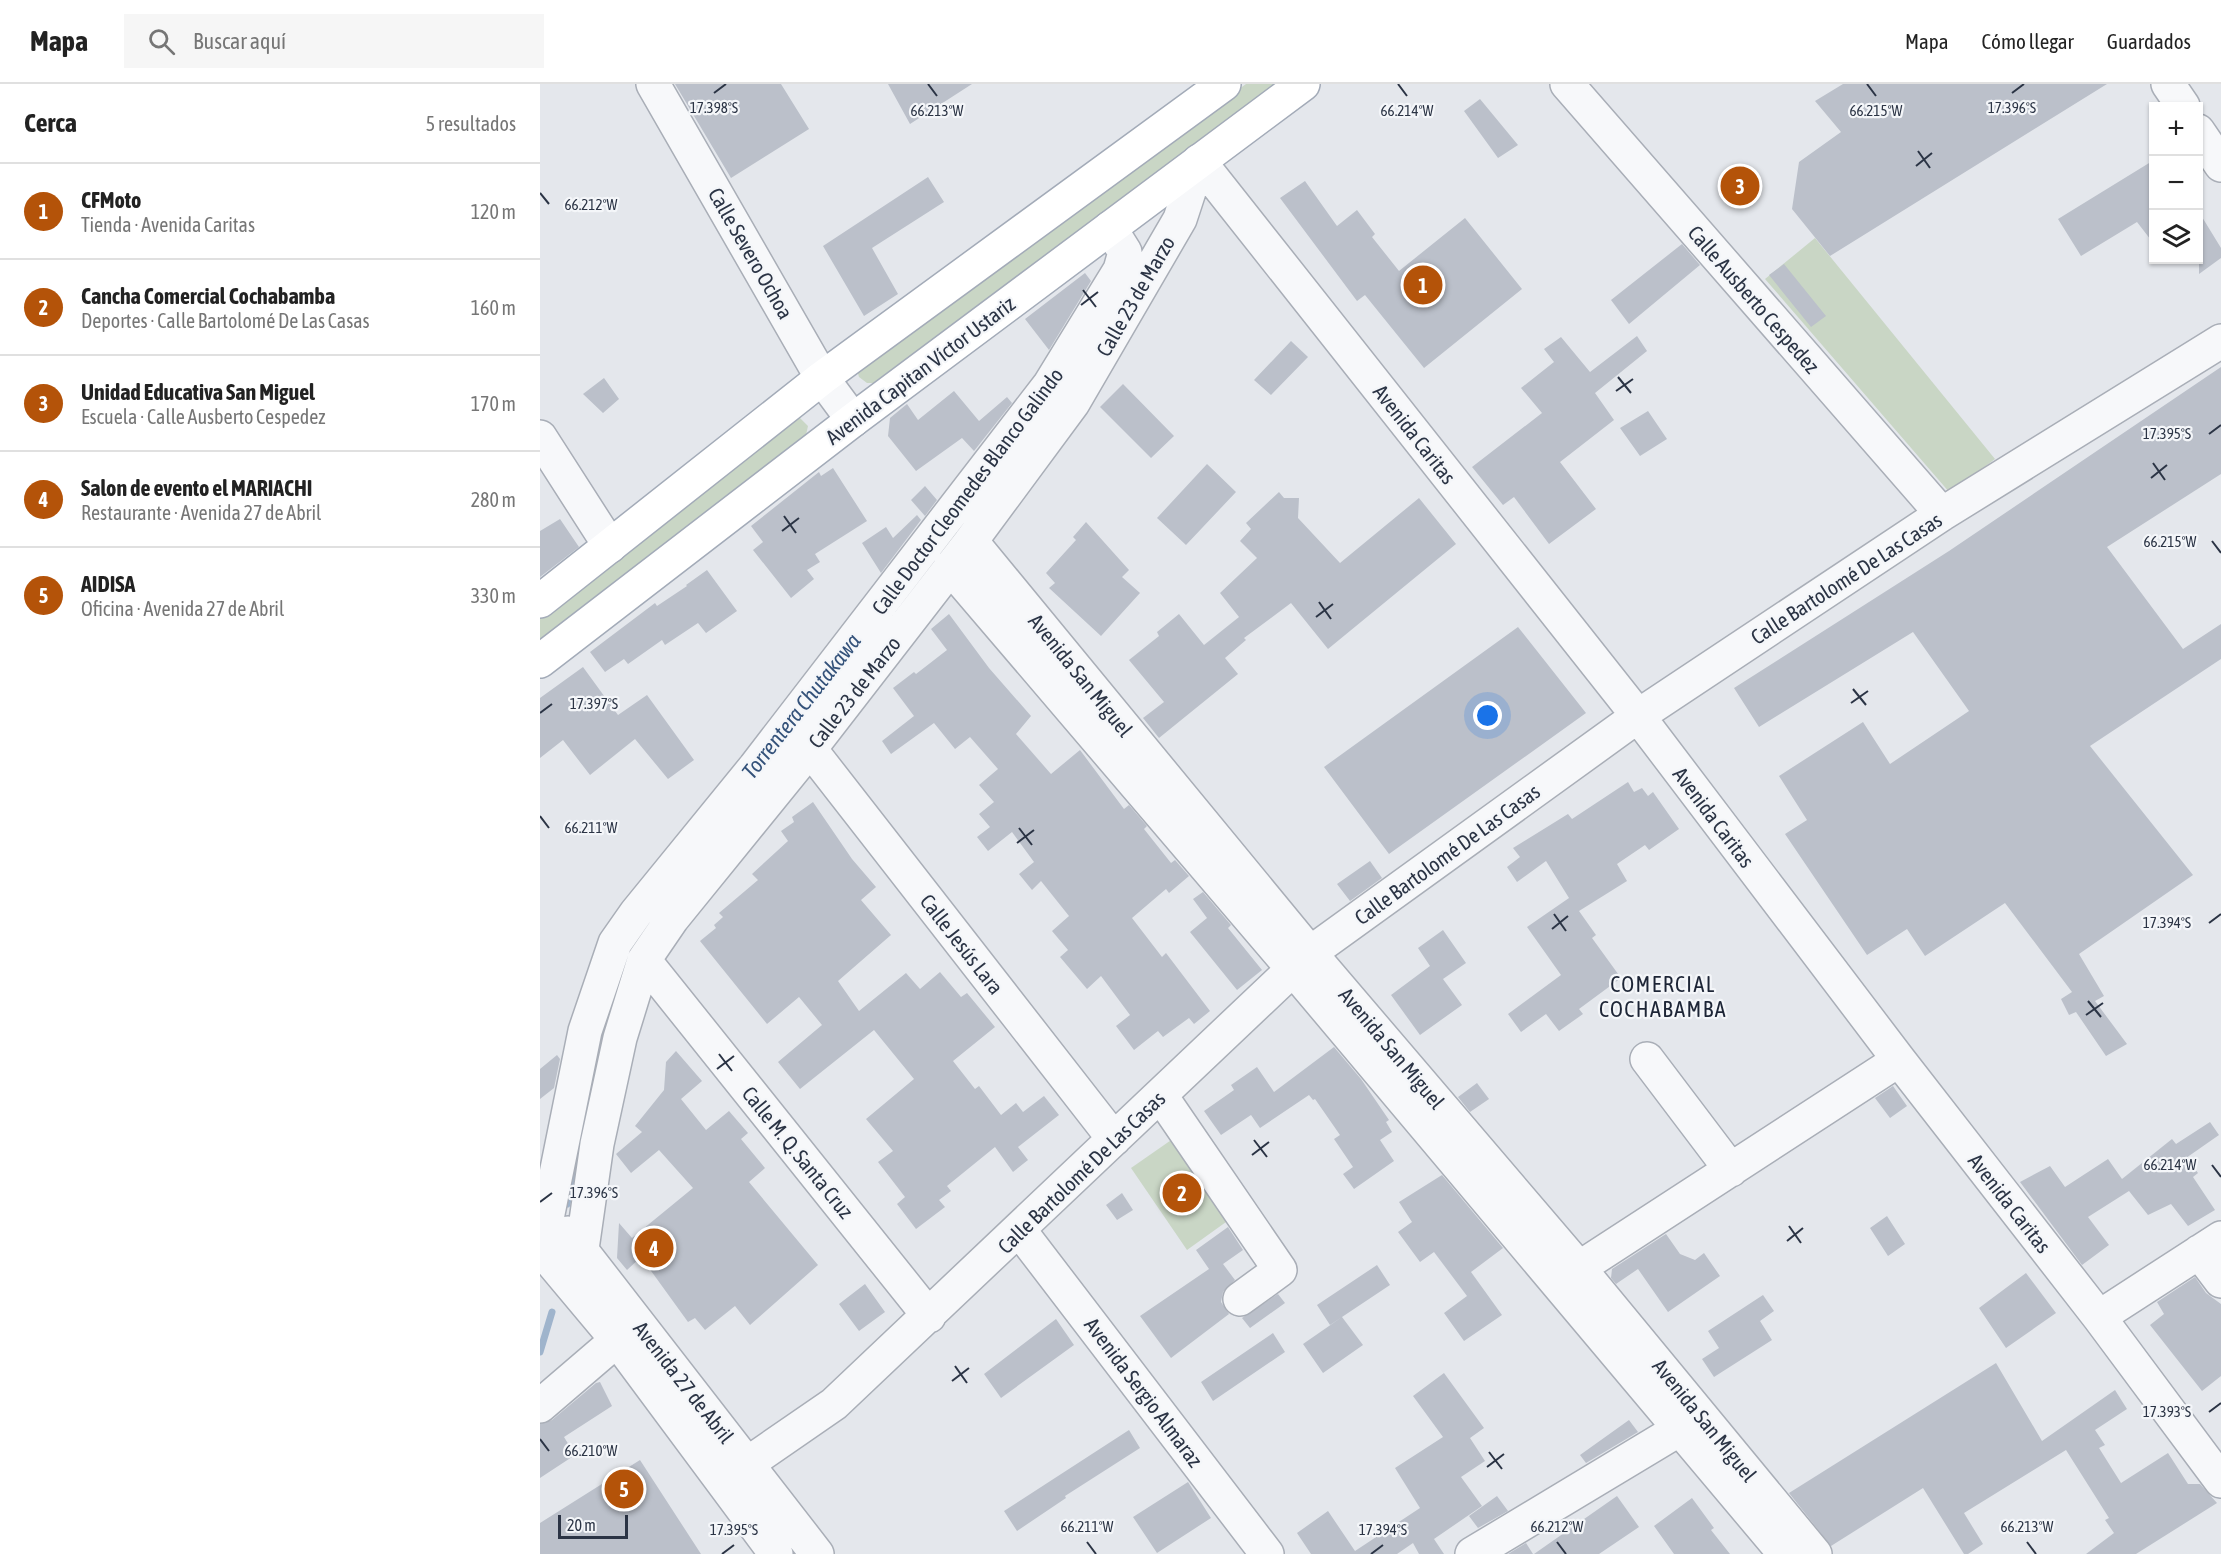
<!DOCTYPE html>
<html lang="es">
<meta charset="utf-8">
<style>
:root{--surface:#fff;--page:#f6f6f6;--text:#222;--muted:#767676;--line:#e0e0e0;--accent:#b45309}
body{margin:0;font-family:"Asap Condensed",sans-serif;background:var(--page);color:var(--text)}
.controls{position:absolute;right:18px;top:18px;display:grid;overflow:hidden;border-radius:0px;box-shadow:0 2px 4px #0004}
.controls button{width:54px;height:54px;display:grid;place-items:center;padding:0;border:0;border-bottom:2px solid var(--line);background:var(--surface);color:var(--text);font:30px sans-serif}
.scale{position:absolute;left:18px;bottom:15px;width:70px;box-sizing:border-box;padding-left:6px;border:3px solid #2b3445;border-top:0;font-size:16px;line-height:21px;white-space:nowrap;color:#2b3445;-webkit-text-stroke:4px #f4f6f9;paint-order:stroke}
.you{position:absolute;left:948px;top:632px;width:21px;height:21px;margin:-15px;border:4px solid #fff;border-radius:50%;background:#1a73e8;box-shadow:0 0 0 9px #1a73e833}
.badge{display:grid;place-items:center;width:39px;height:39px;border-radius:50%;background:var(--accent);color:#fff;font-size:20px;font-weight:700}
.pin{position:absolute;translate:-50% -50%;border:3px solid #fff;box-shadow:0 2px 6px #0006}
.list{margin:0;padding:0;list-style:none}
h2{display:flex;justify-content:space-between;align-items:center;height:78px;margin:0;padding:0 24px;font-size:26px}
h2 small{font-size:20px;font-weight:400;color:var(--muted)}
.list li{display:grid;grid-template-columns:39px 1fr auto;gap:18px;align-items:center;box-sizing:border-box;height:96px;padding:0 24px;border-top:2px solid var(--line)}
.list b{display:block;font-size:22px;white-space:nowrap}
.list p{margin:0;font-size:20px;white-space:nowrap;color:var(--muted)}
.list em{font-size:20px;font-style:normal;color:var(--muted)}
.icon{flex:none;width:33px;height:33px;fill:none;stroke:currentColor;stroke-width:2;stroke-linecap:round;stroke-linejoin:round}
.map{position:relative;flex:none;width:1681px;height:1470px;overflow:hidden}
header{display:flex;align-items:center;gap:36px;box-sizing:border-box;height:84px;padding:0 30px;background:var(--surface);border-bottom:2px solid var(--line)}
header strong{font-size:28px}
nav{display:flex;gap:33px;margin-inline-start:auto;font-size:21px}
.search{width:420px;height:54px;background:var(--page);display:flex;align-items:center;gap:15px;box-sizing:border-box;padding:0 21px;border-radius:0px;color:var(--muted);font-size:22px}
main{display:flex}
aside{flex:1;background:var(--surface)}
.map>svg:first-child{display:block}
</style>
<header>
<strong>Mapa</strong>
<div class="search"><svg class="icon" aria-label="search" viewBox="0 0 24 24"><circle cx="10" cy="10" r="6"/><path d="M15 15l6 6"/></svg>Buscar aquí</div>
<nav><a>Mapa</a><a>Cómo llegar</a><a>Guardados</a></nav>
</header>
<main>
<aside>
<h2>Cerca<small>5 resultados</small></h2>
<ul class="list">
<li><span class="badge">1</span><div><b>CFMoto</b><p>Tienda · Avenida Caritas</p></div><em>120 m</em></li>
<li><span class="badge">2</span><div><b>Cancha Comercial Cochabamba</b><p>Deportes · Calle Bartolomé De Las Casas</p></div><em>160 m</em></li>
<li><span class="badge">3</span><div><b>Unidad Educativa San Miguel</b><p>Escuela · Calle Ausberto Cespedez</p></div><em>170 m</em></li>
<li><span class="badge">4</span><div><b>Salon de evento el MARIACHI</b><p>Restaurante · Avenida 27 de Abril</p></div><em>280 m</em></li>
<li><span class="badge">5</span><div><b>AIDISA</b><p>Oficina · Avenida 27 de Abril</p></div><em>330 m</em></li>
</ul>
</aside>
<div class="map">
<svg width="1681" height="1470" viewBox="0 0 1681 1470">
<rect width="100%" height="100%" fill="#e4e7ec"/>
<path fill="#c9d6c5" d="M 706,0 L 741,0 L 333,299 L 327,299 L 319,293 L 317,286 L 321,280 Z
M 1275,154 L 1455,375 L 1410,409 L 1225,195 Z
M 259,333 L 268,342 L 266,351 L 0,560 L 0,533 L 254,334 Z
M 637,1052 L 693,1133 L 647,1166 L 591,1084 Z"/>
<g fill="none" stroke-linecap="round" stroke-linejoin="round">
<path stroke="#9fb4cc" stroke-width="7" d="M 27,1120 L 34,1084
M 0,1268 L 12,1228
M 246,1458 L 255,1470"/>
</g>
<path fill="#bbc0ca" d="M 135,0 L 241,0 L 269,45 L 191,94 Z
M 348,0 L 432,0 L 370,40 Z
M 1303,0 L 1567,0 L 1290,172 L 1252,125 L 1259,78 L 1301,48 L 1275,17 Z
M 940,15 L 978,61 L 958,74 L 924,27 Z
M 1614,76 L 1614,160 L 1597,138 L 1541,172 L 1518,135 Z
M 388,93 L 404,118 L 332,164 L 358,210 L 324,232 L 283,162 Z
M 765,97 L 797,142 L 817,126 L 835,150 L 832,153 L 859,187 L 925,134 L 982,205 L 884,284 L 825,211 L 817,217 L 740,114 Z
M 1659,128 L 1681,164 L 1681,174 L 1659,190 Z
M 1142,160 L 1160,181 L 1089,240 L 1071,216 Z
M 1244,180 L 1286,232 L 1271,243 L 1229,191 Z
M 545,189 L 551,197 L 509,266 L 485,235 Z
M 1097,252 L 1107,267 L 1055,309 L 1074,336 L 1020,378 L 1056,425 L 1009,460 L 974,413 L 963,421 L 932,383 L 1002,329 L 981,304 L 1014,278 L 1004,265 L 1021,253 L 1050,288 Z
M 751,257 L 768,273 L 731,311 L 714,296 Z
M 1681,283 L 1681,390 L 1567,463 L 1643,565 L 1681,540 L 1681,575 L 1550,662 L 1653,791 L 1539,870 L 1564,912 L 1555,917 L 1587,960 L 1566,972 L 1536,928 L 1529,931 L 1521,915 L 1532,908 L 1465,819 L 1385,872 L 1367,845 L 1327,871 L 1245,750 L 1267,736 L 1239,692 L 1323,638 L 1350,680 L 1429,627 L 1373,548 L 1219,643 L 1194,604 L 1409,467 Z
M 64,294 L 79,315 L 63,329 L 43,310 Z
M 583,300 L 634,352 L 611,374 L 560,323 Z
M 414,307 L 439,337 L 467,313 L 472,319 L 434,367 L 422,354 L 376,387 L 348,352 L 350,334 L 367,320 L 378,336 Z
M 1108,327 L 1127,355 L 1100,372 L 1080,344 Z
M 667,380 L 696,408 L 646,461 L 617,434 Z
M 293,384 L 327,437 L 275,470 L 280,478 L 267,486 L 274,495 L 251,514 L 213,466 L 223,458 L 211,442 L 279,388 L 281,392 Z
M 385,402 L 397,416 L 385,432 L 371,416 Z
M 739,408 L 744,414 L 759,414 L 758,434 L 800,479 L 879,414 L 916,460 L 788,565 L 751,519 L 704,554 L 706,556 L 685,574 L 698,590 L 619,654 L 603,634 L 624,618 L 589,576 L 619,552 L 617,548 L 639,530 L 664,561 L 699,533 L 680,509 L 717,474 L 700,457 L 711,445 L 706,439 Z
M 377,431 L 381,436 L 341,489 L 322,459 L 346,443 L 353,454 Z
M 20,435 L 39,463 L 0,493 L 0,447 Z
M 546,438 L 589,486 L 582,493 L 600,509 L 561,552 L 509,504 L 515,499 L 506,489 L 536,456 L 533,453 Z
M 167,486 L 197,527 L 166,549 L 158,539 L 125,561 L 122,556 L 88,580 L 84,575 L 65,588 L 50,568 L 115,519 L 117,522 L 147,502 L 146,501 Z
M 409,530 L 449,584 L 491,632 L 476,650 L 511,690 L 540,666 L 584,725 L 589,721 L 607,742 L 604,745 L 631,779 L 635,776 L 649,792 L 629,809 L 626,805 L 592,834 L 622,873 L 626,869 L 670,927 L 654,940 L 649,934 L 623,953 L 618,947 L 594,966 L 576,942 L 590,931 L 561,892 L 547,905 L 520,873 L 528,866 L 512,847 L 529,832 L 501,797 L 492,806 L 479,790 L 494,778 L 472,748 L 448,767 L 437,753 L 450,743 L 439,730 L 454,718 L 439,701 L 458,685 L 430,653 L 415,665 L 394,639 L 351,670 L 342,657 L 374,632 L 353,604 L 374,588 L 376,590 L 407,566 L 391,545 Z
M 978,543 L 1046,629 L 849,770 L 784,683 Z
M 43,583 L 78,631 L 107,611 L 154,676 L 128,695 L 95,655 L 50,691 L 23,656 L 0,674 L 0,614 Z
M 1088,698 L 1094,708 L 1102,704 L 1108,712 L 1113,708 L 1139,745 L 1109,766 L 1105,761 L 1077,780 L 1087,797 L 1039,827 L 1056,851 L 1052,854 L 1081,894 L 1039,925 L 1043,930 L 1019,947 L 1006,930 L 981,948 L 968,930 L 1021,891 L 987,843 L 1029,814 L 1006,777 L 977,798 L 967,783 L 980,773 L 973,764 L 1028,730 L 1032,735 Z
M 273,718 L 312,775 L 336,803 L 321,816 L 351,851 L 298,897 L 319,927 L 366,889 L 380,905 L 400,888 L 421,913 L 427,909 L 455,943 L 413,977 L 435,1005 L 439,1002 L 461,1031 L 476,1019 L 483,1028 L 504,1012 L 519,1031 L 478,1063 L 488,1076 L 473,1088 L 455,1063 L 407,1102 L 411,1107 L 399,1116 L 405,1123 L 376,1145 L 357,1120 L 365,1113 L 338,1078 L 353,1067 L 326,1035 L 374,995 L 334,946 L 260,1005 L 238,978 L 282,941 L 259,913 L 227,940 L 160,857 L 176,844 L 174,841 L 183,833 L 179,829 L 218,796 L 212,790 L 248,757 L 241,747 L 254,738 L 252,733 Z
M 830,777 L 842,794 L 810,817 L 797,800 Z
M 663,808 L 691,841 L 688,844 L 722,886 L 697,906 L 650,848 L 667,834 L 653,815 Z
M 903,846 L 926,879 L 903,895 L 922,921 L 880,951 L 851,911 L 890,882 L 878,864 Z
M 794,963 L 821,995 L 849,1036 L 846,1038 L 852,1048 L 840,1056 L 854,1077 L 814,1105 L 803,1090 L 813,1083 L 794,1055 L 800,1051 L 775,1015 L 773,1016 L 769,1011 L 720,1044 L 711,1031 L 681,1051 L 664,1027 L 694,1006 L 691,1001 L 717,983 L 734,1008 Z
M 136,967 L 162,997 L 141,1015 L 166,1046 L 189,1027 L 208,1049 L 201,1055 L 225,1084 L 209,1098 L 278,1181 L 210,1241 L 195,1222 L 165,1246 L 155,1234 L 148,1238 L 101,1173 L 87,1186 L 77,1174 L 79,1139 L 92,1154 L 153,1104 L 119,1066 L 91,1089 L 76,1070 L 102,1048 L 95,1042 L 124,1006 L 126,978 Z
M 17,971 L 20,975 L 14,1004 L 0,1015 L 0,985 Z
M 937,999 L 949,1015 L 930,1028 L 918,1013 Z
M 1353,1002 L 1367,1022 L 1350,1034 L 1335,1014 Z
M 1670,1038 L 1679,1051 L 1646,1074 L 1658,1089 L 1653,1093 L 1675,1126 L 1648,1142 L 1631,1120 L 1608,1131 L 1589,1107 L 1548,1133 L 1569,1161 L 1542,1181 L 1480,1098 L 1510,1082 L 1525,1103 L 1568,1075 L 1582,1095 L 1632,1055 L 1636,1060 Z
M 902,1091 L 963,1164 L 931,1188 L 962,1231 L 924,1257 L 904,1229 L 927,1212 L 894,1168 L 880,1178 L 858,1148 L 872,1138 L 859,1118 Z
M 582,1109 L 593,1126 L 577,1136 L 566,1121 Z
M 1347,1132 L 1365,1160 L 1348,1172 L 1330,1144 Z
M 688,1143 L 703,1166 L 683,1180 L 695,1196 L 683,1208 L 681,1218 L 689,1230 L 631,1274 L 600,1232 L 669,1185 L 656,1166 Z
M 1126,1150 L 1140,1170 L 1155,1176 L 1164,1169 L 1180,1192 L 1128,1228 L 1098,1185 L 1076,1200 L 1071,1194 L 1072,1185 Z
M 837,1181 L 850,1201 L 790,1241 L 777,1221 Z
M 1486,1189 L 1516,1229 L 1466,1264 L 1439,1224 Z
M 1655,1193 L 1666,1209 L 1681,1220 L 1681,1292 L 1662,1307 L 1610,1241 L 1624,1230 L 1617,1218 Z
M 325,1200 L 345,1228 L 319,1247 L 299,1220 Z
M 738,1210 L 745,1219 L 710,1244 L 702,1234 Z
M 1223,1211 L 1234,1227 L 1220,1237 L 1232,1256 L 1174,1293 L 1162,1275 L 1179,1264 L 1168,1247 Z
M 802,1233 L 823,1261 L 783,1289 L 763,1260 Z
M 516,1235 L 534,1261 L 461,1314 L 444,1290 Z
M 733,1249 L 745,1268 L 673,1317 L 661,1298 Z
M 1456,1279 L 1502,1357 L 1575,1306 L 1587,1325 L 1555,1346 L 1565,1361 L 1559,1364 L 1581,1399 L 1628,1369 L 1648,1400 L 1660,1400 L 1677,1419 L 1596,1470 L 1546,1470 L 1574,1449 L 1565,1436 L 1569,1434 L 1526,1366 L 1424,1429 L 1443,1460 L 1428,1470 L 1424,1470 L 1383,1404 L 1291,1462 L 1249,1409 Z
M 904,1289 L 944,1344 L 930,1354 L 945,1377 L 921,1393 L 942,1422 L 894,1455 L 904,1470 L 879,1470 L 873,1459 L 857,1470 L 771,1470 L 757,1449 L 788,1427 L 815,1467 L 880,1424 L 855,1384 L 903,1353 L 873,1312 Z
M 60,1298 L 72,1322 L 24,1353 L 35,1371 L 0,1394 L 0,1340 L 12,1336 L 56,1299 Z
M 1089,1336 L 1098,1348 L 1046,1379 L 1040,1371 Z
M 589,1346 L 600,1364 L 525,1412 L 526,1414 L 477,1447 L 464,1427 Z
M 100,1376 L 161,1470 L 0,1470 L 0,1439 Z
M 648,1398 L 671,1434 L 617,1469 L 593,1433 Z
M 957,1412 L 968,1427 L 938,1444 L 929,1432 Z
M 1077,1412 L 1099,1443 L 1059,1470 L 994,1470 Z
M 1152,1414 L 1174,1444 L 1171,1446 L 1190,1470 L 1134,1470 L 1114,1442 Z
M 986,1459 L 993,1470 L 968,1470 Z"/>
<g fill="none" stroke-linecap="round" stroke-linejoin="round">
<defs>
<path id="minor" d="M 113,0 L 282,294 L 313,336
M 1027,0 L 1402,430
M 1628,0 L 1643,22
M 1658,47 L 1681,81
M 659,77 L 1098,632 L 1359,976 L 1559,1233 L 1681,1397
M 0,353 L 70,462
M 431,457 L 770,869 L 1039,1184 L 1275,1470
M 410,483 L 753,885 L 1245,1470
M 270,665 L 574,1055
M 104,876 L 389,1232
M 1107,975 L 1191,1086
M 621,1012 L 740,1186 L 700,1215
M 480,1147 L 727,1470
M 28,1149 L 277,1470
M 0,1164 L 77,1256 L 236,1470
M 42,1165 L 57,1060 L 80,954 L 104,876 L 132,835 L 270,665 L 431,457 L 533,319 L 640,135 L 659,77
M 1659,1168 L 1681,1197
M 0,1169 L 45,947 L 75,859 L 96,829 L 215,683 L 510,300 L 580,186 L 585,168 L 570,144
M 1039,1184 L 1359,976
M 1559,1233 L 1681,1154
M 0,1322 L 77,1256
M 207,1380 L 294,1320 L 770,869 L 1098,632 L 1402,430 L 1681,257
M 932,1470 L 1138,1346"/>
<path id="major" d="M 0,517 L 282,294 L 684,0
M 0,577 L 313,336 L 763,0"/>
</defs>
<use href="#minor" stroke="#a9aeb7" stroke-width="36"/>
<use href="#major" stroke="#a3abb8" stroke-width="36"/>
<use href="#minor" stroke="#f7f8fa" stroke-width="33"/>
<use href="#major" stroke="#fff" stroke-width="33"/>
</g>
<path fill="none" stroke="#2b3445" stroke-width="2" d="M 388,0 L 397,12M 858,0 L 867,12M 1327,0 L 1336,12M 174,9 L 186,0M 1472,9 L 1484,0M 1378,67 L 1390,84M 1376,82 L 1392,69M 0,109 L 9,120M 543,206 L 556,223M 541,221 L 558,208M 1078,293 L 1091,309M 1076,307 L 1093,295M 1669,350 L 1681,341M 1613,379 L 1625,396M 1611,394 L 1627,381M 244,432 L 256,449M 242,447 L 259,434M 1672,457 L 1681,469M 779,518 L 791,535M 776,533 L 793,520M 1313,605 L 1326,621M 1311,619 L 1328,607M 0,629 L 12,620M 0,732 L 9,744M 479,744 L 492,761M 477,759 L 494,746M 1014,830 L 1026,847M 1669,839 L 1681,830M 1012,845 L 1028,832M 1548,917 L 1561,933M 1546,931 L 1563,919M 179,970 L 192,987M 177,985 L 194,972M 714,1056 L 727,1073M 712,1071 L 729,1058M 1672,1081 L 1681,1093M 0,1118 L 12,1109M 1249,1142 L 1261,1159M 1247,1157 L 1263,1144M 415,1282 L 427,1299M 412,1297 L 429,1284M 1669,1328 L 1681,1319M 0,1355 L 9,1367M 949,1368 L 962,1385M 947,1383 L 964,1370M 547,1458 L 556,1470M 1017,1458 L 1026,1470M 1487,1458 L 1496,1470M 182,1470 L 194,1461M 831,1470 L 843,1461"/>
<g text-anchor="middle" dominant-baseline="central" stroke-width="4.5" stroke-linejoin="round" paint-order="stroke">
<g font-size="21" fill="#2b3445" stroke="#f4f6f9">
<text transform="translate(211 169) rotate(60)">Calle Severo Ochoa</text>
<text transform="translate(595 212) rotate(-60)">Calle 23 de Marzo</text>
<text transform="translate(1214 215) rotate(49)">Calle Ausberto Cespedez</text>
<text transform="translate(380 286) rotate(-37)">Avenida Capitan Víctor Ustariz</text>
<text transform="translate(875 350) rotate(52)">Avenida Caritas</text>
<text transform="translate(427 407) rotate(-53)">Calle Doctor Cleomedes Blanco Galindo</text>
<text transform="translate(1306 494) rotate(-33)">Calle Bartolomé De Las Casas</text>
<text transform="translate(541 591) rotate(51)">Avenida San Miguel</text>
<text transform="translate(314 608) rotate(-52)">Calle 23 de Marzo</text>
<text transform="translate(1174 733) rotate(53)">Avenida Caritas</text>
<text transform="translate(907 770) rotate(-36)">Calle Bartolomé De Las Casas</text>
<text transform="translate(422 860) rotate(52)">Calle Jesús Lara</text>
<text transform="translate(852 964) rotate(50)">Avenida San Miguel</text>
<text transform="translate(258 1068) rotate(51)">Calle M. Q. Santa Cruz</text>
<text transform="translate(541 1088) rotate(-44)">Calle Bartolomé De Las Casas</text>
<text transform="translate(1470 1119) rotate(52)">Avenida Caritas</text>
<text transform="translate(144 1298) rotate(52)">Avenida 27 de Abril</text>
<text transform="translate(604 1308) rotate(53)">Avenida Sergio Almaraz</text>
<text transform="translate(1165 1336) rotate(51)">Avenida San Miguel</text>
</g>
<g font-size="22" font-style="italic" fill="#34527a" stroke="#f4f6f9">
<text transform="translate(261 622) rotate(-52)">Torrentera Chutakawa</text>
</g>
<g font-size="22" letter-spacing="1.5" fill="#1d2536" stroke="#f4f6f9">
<text x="1123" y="900">COMERCIAL<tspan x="1123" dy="25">COCHABAMBA</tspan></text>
</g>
</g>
<g font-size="15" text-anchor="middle" fill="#2b3445" stroke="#f4f6f9" stroke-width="4.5" stroke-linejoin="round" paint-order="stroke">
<text x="174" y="29">17.398°S</text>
<text x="1472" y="29">17.396°S</text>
<text x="397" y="32">66.213°W</text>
<text x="867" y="32">66.214°W</text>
<text x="1336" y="32">66.215°W</text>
<text x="51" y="126">66.212°W</text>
<text x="1627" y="355">17.395°S</text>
<text x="1630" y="463">66.215°W</text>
<text x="54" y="625">17.397°S</text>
<text x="51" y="749">66.211°W</text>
<text x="1627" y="844">17.394°S</text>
<text x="1630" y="1086">66.214°W</text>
<text x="54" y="1114">17.396°S</text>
<text x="1627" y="1333">17.393°S</text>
<text x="51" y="1372">66.210°W</text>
<text x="547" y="1448">66.211°W</text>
<text x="1017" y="1448">66.212°W</text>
<text x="1487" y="1448">66.213°W</text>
<text x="194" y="1451">17.395°S</text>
<text x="843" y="1451">17.394°S</text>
</g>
</svg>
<div class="controls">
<button>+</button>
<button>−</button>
<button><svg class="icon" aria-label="layers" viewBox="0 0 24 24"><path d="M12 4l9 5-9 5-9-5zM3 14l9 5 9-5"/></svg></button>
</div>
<div class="scale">20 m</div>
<div class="you"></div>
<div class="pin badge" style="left:883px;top:201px">1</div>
<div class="pin badge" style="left:642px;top:1109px">2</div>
<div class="pin badge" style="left:1200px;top:102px">3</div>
<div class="pin badge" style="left:114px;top:1164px">4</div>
<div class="pin badge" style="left:84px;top:1405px">5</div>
</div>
</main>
